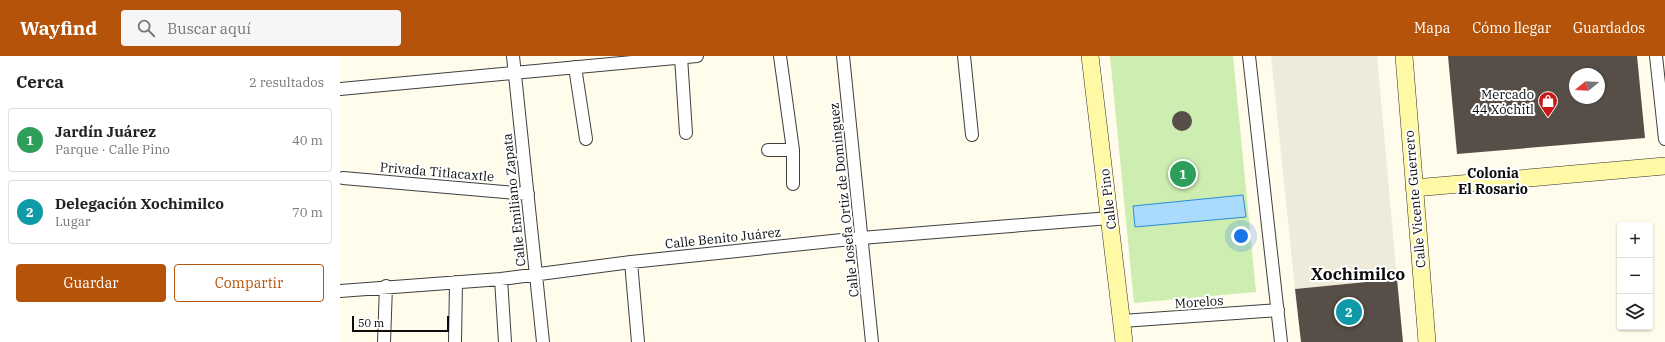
<!DOCTYPE html>
<html lang="es">
<meta charset="utf-8">
<style>
:root{--surface:#fff;--page:#f6f6f6;--text:#222;--muted:#767676;--line:#e0e0e0;--accent:#b45309}
body{margin:0;font-family:"IBM Plex Serif",serif;background:var(--page);color:var(--text)}
.controls{position:absolute;right:12px;bottom:12px;display:grid;overflow:hidden;border-radius:4px;box-shadow:0 1px 3px #0004}
.controls button{width:36px;height:36px;display:grid;place-items:center;padding:0;border:0;border-bottom:1px solid var(--line);background:var(--surface);color:var(--text);font:20px sans-serif}
.compass{position:absolute;left:1229px;top:12px;width:36px;height:36px;border-radius:50%;background:var(--surface);box-shadow:0 1px 3px #0004;rotate:252deg}
.scale{position:absolute;left:12px;bottom:10px;width:97px;box-sizing:border-box;padding-left:4px;border:2px solid #0c0c0c;border-top:0;font-size:11px;line-height:14px;white-space:nowrap;color:#0c0c0c;-webkit-text-stroke:3px #fff;paint-order:stroke}
.you{position:absolute;left:901px;top:180px;width:14px;height:14px;margin:-10px;border:3px solid #fff;border-radius:50%;background:#1a73e8;box-shadow:0 0 0 6px #1a73e833}
.badge{display:grid;place-items:center;width:26px;height:26px;border-radius:50%;background:var(--accent);color:#fff;font-size:13px;font-weight:700}
.pin{position:absolute;translate:-50% -50%;border:2px solid #fff;box-shadow:0 1px 4px #0006}
.list{margin:0;padding:0;list-style:none}
h2{display:flex;justify-content:space-between;align-items:center;height:52px;margin:0;padding:0 16px;font-size:17px}
h2 small{font-size:13px;font-weight:400;color:var(--muted)}
.list li{display:grid;grid-template-columns:26px 1fr auto;gap:12px;align-items:center;box-sizing:border-box;height:64px;margin:0 8px 8px;padding:0 8px;border:1px solid var(--line);border-radius:4px}
.list b{display:block;font-size:15px;white-space:nowrap}
.list p{margin:0;font-size:13px;white-space:nowrap;color:var(--muted)}
.list em{font-size:13px;font-style:normal;color:var(--muted)}
.actions{display:flex;gap:8px;padding:12px 16px}
.actions a{flex:1;padding:9px 0;border:1px solid var(--accent);border-radius:4px;text-align:center;font-size:14px;color:var(--accent)}
.actions .main{background:var(--accent);color:#fff}
.icon{flex:none;width:22px;height:22px;fill:none;stroke:currentColor;stroke-width:2;stroke-linecap:round;stroke-linejoin:round}
.map{position:relative;flex:none;width:1325px;height:286px;overflow:hidden}
header{display:flex;align-items:center;gap:24px;box-sizing:border-box;height:56px;padding:0 20px;background:var(--accent);color:#fff}
header strong{font-size:19px}
nav{display:flex;gap:22px;margin-inline-start:auto;font-size:14px}
.search{width:280px;height:36px;background:var(--page);display:flex;align-items:center;gap:10px;box-sizing:border-box;padding:0 14px;border-radius:4px;color:var(--muted);font-size:15px}
main{display:flex}
aside{flex:1;background:var(--surface)}
.map>svg:first-child{display:block}
</style>
<header>
<strong>Wayfind</strong>
<div class="search"><svg class="icon" aria-label="search" viewBox="0 0 24 24"><circle cx="10" cy="10" r="6"/><path d="M15 15l6 6"/></svg>Buscar aquí</div>
<nav><a>Mapa</a><a>Cómo llegar</a><a>Guardados</a></nav>
</header>
<main>
<aside>
<h2>Cerca<small>2 resultados</small></h2>
<ul class="list">
<li><span class="badge" style="background:#2e9e5b">1</span><div><b>Jardín Juárez</b><p>Parque · Calle Pino</p></div><em>40 m</em></li>
<li><span class="badge" style="background:#0f9aa8">2</span><div><b>Delegación Xochimilco</b><p>Lugar</p></div><em>70 m</em></li>
</ul>
<div class="actions"><a class="main">Guardar</a><a>Compartir</a></div>
</aside>
<div class="map">
<svg width="1325" height="286" viewBox="0 0 1325 286">
<rect width="100%" height="100%" fill="#fffceb"/>
<path fill="#cdedb1" d="M 770,0 L 893,0 L 916,236 L 794,247 Z"/>
<path fill="#efebda" d="M 931,0 L 1037,0 L 1057,223 L 955,233 Z"/>
<path fill="#aadafc" stroke="#2a8cda" d="M 903,139 L 906,161 L 795,171 L 793,150 Z"/>
<path fill="#564e47" fill-rule="evenodd" d="M 1108,0 L 1297,0 L 1305,82 L 1117,98 ZM 1235,18 L 1259,18 L 1259,42 L 1235,42 Z
M832 65a10 10 0 1 1 20 0a10 10 0 1 1-20 0Z
M 1057,223 L 1063,286 L 961,286 L 955,233 Z"/>
<g fill="none" stroke-linecap="round" stroke-linejoin="round">
<defs>
<path id="street" d="M 173,0 L 203,286
M 440,0 L 453,94 L 453,128
M 503,0 L 532,286
M 624,0 L 632,79
M 909,0 L 941,286
M 1316,0 L 1325,83
M 341,1 L 346,77
M 235,11 L 246,83
M 0,33 L 357,0
M 428,94 L 453,94
M 3,122 L 188,138
M 291,206 L 298,286
M 161,223 L 165,286
M 0,235 L 161,223 L 291,206 L 521,182 L 770,162
M 782,265 L 938,254
M 44,286 L 46,230
M 115,286 L 116,226"/>
<path id="secondary" d="M 750,0 L 784,286
M 1064,0 L 1087,286
M 1074,132 L 1325,110"/>
</defs>
<use href="#street" stroke="#3f3f3f" stroke-width="14"/>
<use href="#secondary" stroke="#2e2e2e" stroke-width="18"/>
<use href="#street" stroke="#fff" stroke-width="12"/>
<use href="#secondary" stroke="#fff9a6" stroke-width="17"/>
</g>
<defs>
<symbol id="shop-pin" viewBox="-11 -11 22 30"><path d="M0 17L-7.5 6A9.5 9.5 0 1 1 7.5 6Z" fill="#c91718" stroke="#fff"/><path d="M-5-2.5h2.3a2.7 3.5 0 0 1 5.4 0H5L5.5 6h-11ZM-1.5-2.5h3a1.5 2.3 0 0 0-3 0Z" fill="#fff"/></symbol>
</defs>
<g fill-rule="evenodd">
<use href="#shop-pin" x="1197" y="34" width="22" height="30"/>
</g>
<g text-anchor="middle" dominant-baseline="central" stroke-width="4" stroke-linejoin="round" paint-order="stroke">
<g font-size="13" fill="#0c0c0c" stroke="#fff" text-anchor="end">
<text x="1194" y="38">Mercado<tspan x="1194" dy="15">44 Xóchitl</tspan></text>
</g>
<g font-size="13" fill="#0c0c0c" stroke="#fff">
<text transform="translate(97 116) rotate(5)">Privada Titlacaxtle</text>
<text transform="translate(768 143) rotate(-97)">Calle Pino</text>
<text transform="translate(1075 143) rotate(-95)">Calle Vicente Guerrero</text>
<text transform="translate(174 144) rotate(-96)">Calle Emiliano Zapata</text>
<text transform="translate(504 144) rotate(-96)">Calle Josefa Ortiz de Domínguez</text>
<text transform="translate(383 182) rotate(-6)">Calle Benito Juárez</text>
<text transform="translate(859 246) rotate(-4)">Morelos</text>
</g>
<g font-size="14" font-weight="bold" fill="#0c0c0c" stroke="#fff">
<text x="1153" y="117">Colonia<tspan x="1153" dy="16">El Rosario</tspan></text>
</g>
<g font-size="17" font-weight="bold" fill="#0c0c0c" stroke="#fff">
<text x="1018" y="218">Xochimilco</text>
</g>
</g>
</svg>
<div class="controls">
<button>+</button>
<button>−</button>
<button><svg class="icon" aria-label="layers" viewBox="0 0 24 24"><path d="M12 4l9 5-9 5-9-5zM3 14l9 5 9-5"/></svg></button>
</div>
<svg class="compass" viewBox="-18 -18 36 36"><path d="M0-13l5 13h-10z" fill="#e53935"/><path d="M0 13l5-13h-10z" fill="#767676"/></svg>
<div class="scale">50 m</div>
<div class="you"></div>
<div class="pin badge" style="left:843px;top:118px;background:#2e9e5b">1</div>
<div class="pin badge" style="left:1009px;top:256px;background:#0f9aa8">2</div>
</div>
</main>
